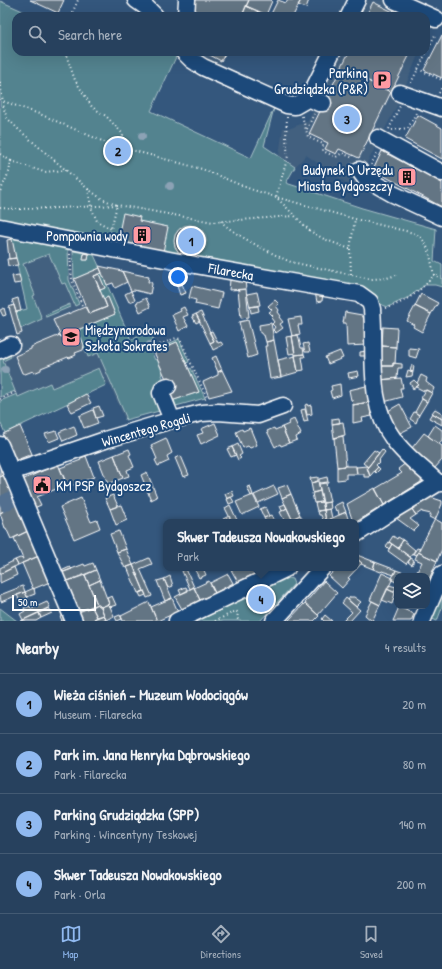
<!DOCTYPE html>
<meta charset="utf-8">
<style>
:root{--surface:#27415e;--page:#334c67;--text:#f1f3f6;--muted:#a4afbc;--line:#435a73;--accent:#90b9f0}
body{margin:0;font-family:"Patrick Hand",sans-serif;background:var(--page);color:var(--text)}
.controls{position:absolute;right:12px;bottom:12px;display:grid;overflow:hidden;border-radius:8px;box-shadow:0 4px 16px #0002}
.controls button{width:36px;height:36px;display:grid;place-items:center;padding:0;border:0;border-bottom:1px solid var(--line);background:var(--surface);color:var(--text);font:20px sans-serif}
.scale{position:absolute;left:12px;bottom:10px;width:84px;box-sizing:border-box;padding-left:4px;border:2px solid #fff;border-top:0;font-size:11px;line-height:14px;white-space:nowrap;color:#fff;-webkit-text-stroke:3px #1f4a7a;paint-order:stroke}
.you{position:absolute;left:178px;top:277px;width:14px;height:14px;margin:-10px;border:3px solid #fff;border-radius:50%;background:#1a73e8;box-shadow:0 0 0 6px #1a73e833}
.badge{display:grid;place-items:center;width:26px;height:26px;border-radius:50%;background:var(--accent);color:#111;font-size:13px;font-weight:700}
.pin{position:absolute;translate:-50% -50%;border:2px solid #fff;box-shadow:0 1px 4px #0006}
.popup{position:absolute;left:163px;top:519px;width:196px;height:52px;box-sizing:border-box;display:grid;place-content:center;border-radius:8px;background:var(--surface);filter:drop-shadow(0 1px 3px #0005);font-size:13px;white-space:nowrap;color:var(--muted)}
.popup b{font-size:15px;color:var(--text)}
.popup::after{content:'';position:absolute;left:50%;top:100%;margin-left:-8px;border:8px solid transparent;border-top-color:var(--surface)}
.list{margin:0;padding:0;list-style:none}
h2{display:flex;justify-content:space-between;align-items:center;height:52px;margin:0;padding:0 16px;font-size:17px}
h2 small{font-size:13px;font-weight:400;color:var(--muted)}
.list li{display:grid;grid-template-columns:26px 1fr auto;gap:12px;align-items:center;box-sizing:border-box;height:60px;padding:0 16px;border-top:1px solid var(--line)}
.list b{display:block;font-size:15px;white-space:nowrap}
.list p{margin:0;font-size:13px;white-space:nowrap;color:var(--muted)}
.list em{font-size:13px;font-style:normal;color:var(--muted)}
.icon{flex:none;width:22px;height:22px;fill:none;stroke:currentColor;stroke-width:2;stroke-linecap:round;stroke-linejoin:round}
.map{position:relative;flex:none;width:442px;height:621px;overflow:hidden}
.search{position:absolute;background:var(--surface);box-shadow:0 4px 16px #0002;left:12px;right:12px;top:12px;height:44px;display:flex;align-items:center;gap:10px;box-sizing:border-box;padding:0 14px;border-radius:12px;color:var(--muted);font-size:15px}
.sheet{height:292px;background:var(--surface)}
nav{display:flex;justify-content:space-around;align-items:center;box-sizing:border-box;height:56px;border-top:1px solid var(--line);background:var(--surface);font-size:11px;color:var(--muted)}
nav a{display:grid;justify-items:center;gap:2px}
nav .on{color:var(--accent)}
.map>svg:first-child{display:block}
</style>
<div class="map">
<svg width="442" height="621" viewBox="0 0 442 621">
<rect width="100%" height="100%" fill="#34577d"/>
<filter id="ink" filterUnits="userSpaceOnUse"><feTurbulence type="fractalNoise" baseFrequency=".025" numOctaves="2"/><feDisplacementMap in="SourceGraphic" scale="8" xChannelSelector="R" yChannelSelector="G"/><feConvolveMatrix kernelMatrix="1 2 1 2 8 2 1 2 1" color-interpolation-filters="sRGB"/></filter>
<g filter="url(#ink)">
<path fill="#42607f" d="M 367,0 L 394,0 L 422,16 L 359,16 Z
M 199,52 L 226,52 L 220,65 L 204,57 Z
M 341,52 L 419,52 L 399,102 L 354,188 L 306,155 L 295,167 L 279,156 L 283,128 L 291,128 L 308,121 Z
M 11,238 L 94,255 L 161,410 L 125,420 L 109,383 L 5,433 L 0,422 L 0,343 L 21,333 L 16,312 L 27,309 Z"/>
<path fill="#52838f" stroke="#a8c1c7" d="M 0,1 L 34,16 L 16,16 L 16,52 L 172,52 L 176,57 L 151,111 L 251,158 L 274,108 L 264,146 L 295,167 L 286,183 L 362,208 L 436,229 L 434,261 L 442,265 L 442,287 L 435,285 L 425,285 L 409,297 L 388,307 L 372,301 L 0,227 Z
M 11,238 L 68,249 L 69,280 L 79,304 L 75,306 L 65,283 L 62,284 L 49,254 L 23,264 L 35,295 L 33,296 L 42,319 L 20,329 L 16,312 L 27,309 Z
M 73,251 L 84,253 L 84,260 L 88,260 L 89,254 L 94,255 L 100,268 L 74,279 Z
M 102,273 L 131,340 L 149,332 L 154,341 L 144,346 L 153,351 L 179,339 L 189,362 L 186,363 L 177,342 L 152,353 L 155,360 L 157,359 L 163,374 L 162,375 L 165,383 L 163,410 L 125,420 L 126,417 L 98,353 L 88,357 L 78,330 L 115,314 L 108,297 L 104,299 L 100,290 L 105,288 L 99,274 Z
M 70,304 L 70,307 L 46,317 L 45,315 Z
M 9,352 L 11,357 L 3,361 L 15,391 L 0,397 L 0,355 Z
M 99,368 L 106,385 L 5,433 L 0,422 L 0,401 L 17,394 L 18,397 L 50,383 L 52,388 Z
M 191,368 L 205,398 L 176,406 L 174,400 L 199,392 L 189,369 Z
M 288,578 L 292,579 L 294,584 L 260,621 L 198,621 Z
M 442,588 L 442,608 L 437,621 L 430,618 Z
M 0,608 L 17,621 L 0,621 Z"/>
<path fill="#647584" stroke="#fff" d="M 30,0 L 64,0 L 58,13 Z
M 191,0 L 249,0 L 242,16 L 192,16 Z
M 249,0 L 271,0 L 272,1 L 266,15 L 246,6 Z
M 278,0 L 286,3 L 288,0 L 301,0 L 293,16 L 270,16 Z
M 301,0 L 309,0 L 306,8 L 298,5 Z
M 373,2 L 393,12 L 396,6 L 406,11 L 404,16 L 366,16 Z
M 246,6 L 258,11 L 256,16 L 242,16 Z
M 258,11 L 266,15 L 267,16 L 256,16 Z
M 442,35 L 442,78 L 424,70 Z
M 207,52 L 226,52 L 221,61 L 208,54 Z
M 349,52 L 411,52 L 391,92 L 341,68 Z
M 341,68 L 391,92 L 359,158 L 339,149 L 336,154 L 325,149 L 328,143 L 309,134 Z
M 418,115 L 442,128 L 442,159 L 405,139 Z
M 382,151 L 442,183 L 442,207 L 373,170 Z
M 123,213 L 140,217 L 139,221 L 168,227 L 163,252 L 117,243 Z
M174 241a16 16 0 1 1 32 0a16 16 0 1 1-32 0Z
M 12,239 L 16,258 L 9,259 L 7,240 Z
M 84,253 L 89,254 L 88,260 L 83,260 Z
M 16,258 L 18,265 L 8,266 L 7,259 Z
M 99,266 L 122,271 L 127,282 L 115,288 L 113,283 L 107,285 Z
M 100,268 L 102,273 L 94,276 L 107,307 L 89,314 L 74,279 Z
M 122,271 L 149,277 L 148,282 L 151,282 L 152,284 L 150,294 L 134,290 L 131,291 Z
M 99,274 L 105,288 L 100,290 L 94,276 Z
M 19,275 L 21,283 L 14,284 L 12,276 Z
M 230,280 L 245,281 L 246,289 L 229,290 Z
M 182,284 L 186,293 L 180,295 L 177,286 Z
M 192,286 L 222,293 L 218,309 L 195,304 L 196,300 L 189,298 Z
M 246,289 L 249,317 L 241,318 L 238,290 Z
M 131,291 L 135,300 L 129,302 L 125,294 Z
M 257,292 L 260,305 L 250,307 L 247,294 Z
M 315,292 L 323,293 L 322,301 L 317,302 Z
M 421,294 L 438,303 L 431,314 L 415,306 Z
M 108,297 L 115,314 L 61,337 L 53,320 L 85,307 L 89,314 L 107,307 L 104,299 Z
M 18,298 L 21,311 L 16,312 L 12,300 Z
M 146,298 L 150,307 L 140,312 L 136,303 Z
M 275,300 L 279,304 L 276,306 L 279,310 L 278,312 L 281,316 L 279,317 L 283,322 L 280,324 L 283,328 L 276,333 L 273,330 L 275,327 L 272,324 L 274,322 L 271,318 L 273,316 L 269,312 L 272,310 L 268,306 Z
M 14,305 L 22,333 L 17,335 L 9,307 Z
M 258,306 L 259,311 L 251,313 L 250,307 Z
M 415,306 L 431,314 L 422,332 L 413,327 L 414,325 L 407,321 Z
M 184,307 L 188,315 L 183,317 L 188,326 L 179,331 L 172,315 L 181,311 L 180,309 Z
M 4,308 L 6,315 L 3,316 L 0,310 Z
M 201,312 L 214,341 L 210,343 L 196,314 Z
M 345,312 L 362,315 L 364,319 L 366,345 L 347,346 L 346,323 L 343,323 Z
M 196,314 L 200,321 L 196,323 L 192,316 Z
M 301,317 L 302,325 L 298,325 L 300,334 L 292,336 L 288,319 Z
M 248,320 L 257,355 L 248,358 L 239,322 Z
M 271,323 L 274,340 L 266,342 L 264,335 L 262,335 L 262,333 L 260,333 L 259,325 Z
M 383,327 L 397,328 L 396,347 L 382,346 Z
M 78,330 L 84,345 L 83,350 L 75,353 L 76,355 L 69,358 L 68,357 L 41,368 L 41,370 L 34,373 L 33,371 L 25,374 L 22,373 L 15,356 L 31,349 L 31,347 L 60,335 L 61,337 Z
M 212,331 L 218,343 L 221,342 L 223,345 L 213,350 L 210,343 L 214,341 L 209,332 Z
M 298,335 L 301,348 L 303,348 L 304,354 L 295,355 L 292,336 Z
M 292,336 L 295,353 L 289,354 L 286,337 Z
M 274,340 L 281,377 L 270,379 L 265,346 L 267,346 L 266,342 Z
M 177,342 L 199,392 L 168,402 L 167,394 L 172,392 L 154,352 Z
M 308,343 L 310,352 L 305,352 L 303,344 Z
M 382,346 L 396,347 L 395,364 L 393,363 L 393,366 L 381,366 Z
M 409,348 L 419,349 L 416,358 L 409,356 Z
M 340,351 L 343,358 L 328,364 L 325,357 Z
M 366,351 L 366,356 L 360,356 L 360,352 Z
M 304,354 L 305,357 L 302,357 L 304,370 L 298,371 L 295,355 Z
M 216,356 L 222,370 L 218,372 L 212,358 Z
M 295,356 L 298,372 L 281,377 L 278,360 Z
M 393,363 L 402,364 L 402,368 L 398,368 L 397,378 L 380,380 L 381,366 L 393,366 Z
M 412,365 L 414,366 L 413,372 L 410,371 Z
M 222,370 L 232,391 L 209,397 L 203,382 L 218,375 L 218,372 Z
M 408,370 L 413,372 L 412,376 L 406,377 Z
M 358,371 L 359,376 L 349,378 L 348,373 Z
M 421,375 L 427,378 L 426,382 L 434,388 L 432,393 L 426,390 L 424,391 L 416,387 L 419,385 L 417,383 Z
M 401,378 L 403,388 L 400,388 L 402,397 L 384,402 L 380,380 Z
M 414,380 L 419,385 L 413,389 L 410,383 Z
M 340,384 L 341,395 L 332,398 L 330,391 L 332,390 L 331,386 Z
M 366,386 L 369,402 L 353,405 L 352,400 L 351,400 L 349,390 Z
M 426,390 L 432,393 L 427,402 L 421,398 Z
M 86,394 L 91,403 L 72,412 L 67,404 Z
M 422,399 L 427,402 L 419,415 L 415,412 Z
M 369,402 L 372,416 L 362,418 L 363,421 L 353,423 L 353,405 Z
M 307,404 L 308,406 L 311,405 L 312,414 L 307,415 L 305,405 Z
M 400,404 L 412,427 L 398,434 L 386,412 Z
M 99,406 L 103,416 L 96,418 L 93,408 Z
M 305,409 L 308,421 L 304,422 L 301,410 Z
M 435,409 L 442,413 L 442,419 L 432,413 Z
M 93,410 L 98,423 L 84,428 L 79,416 Z
M 414,412 L 419,415 L 416,423 L 410,419 Z
M 432,413 L 442,419 L 442,425 L 429,418 Z
M 339,418 L 340,423 L 332,424 L 332,419 Z
M 294,419 L 301,434 L 296,437 L 297,440 L 289,443 L 282,427 L 289,424 L 288,422 Z
M 343,422 L 345,435 L 334,438 L 332,424 Z
M 215,423 L 220,435 L 201,444 L 197,435 L 203,433 L 201,429 Z
M 435,425 L 442,430 L 442,440 L 439,444 L 428,436 Z
M 20,426 L 32,454 L 14,461 L 3,434 Z
M 74,426 L 77,435 L 63,441 L 59,432 Z
M 282,427 L 289,443 L 281,446 L 280,444 L 275,447 L 267,431 L 274,428 L 275,430 Z
M 250,428 L 257,445 L 250,448 L 248,446 L 243,448 L 236,432 L 242,429 L 243,431 Z
M 56,431 L 59,438 L 49,442 L 45,434 Z
M 424,433 L 442,446 L 442,460 L 434,469 L 412,448 Z
M 343,436 L 346,466 L 337,467 L 334,438 Z
M 166,438 L 172,453 L 167,456 L 169,461 L 158,466 L 155,460 L 157,459 L 151,445 Z
M 238,444 L 242,454 L 239,456 L 241,458 L 238,460 L 232,447 Z
M 232,447 L 236,455 L 231,457 L 227,449 Z
M 129,449 L 131,454 L 129,455 L 134,467 L 127,470 L 129,476 L 123,478 L 114,455 Z
M 382,449 L 385,452 L 379,460 L 380,461 L 376,465 L 378,467 L 370,476 L 367,468 Z
M 374,450 L 379,453 L 368,467 L 363,463 Z
M 114,455 L 123,478 L 108,484 L 99,461 Z
M 86,456 L 94,477 L 68,487 L 60,468 L 81,460 L 80,458 Z
M 181,456 L 189,475 L 183,477 L 175,458 Z
M 406,463 L 422,476 L 421,482 L 384,505 L 375,489 L 402,473 L 398,469 Z
M 58,464 L 65,481 L 60,483 L 61,487 L 37,497 L 41,505 L 34,508 L 22,480 Z
M 0,466 L 4,475 L 0,477 Z
M 346,466 L 356,466 L 357,474 L 346,474 L 346,479 L 337,480 L 337,467 Z
M 367,466 L 370,477 L 364,477 L 364,474 L 357,474 L 356,467 Z
M 378,467 L 380,469 L 376,473 L 374,471 Z
M 147,472 L 157,497 L 151,500 L 141,475 Z
M 4,475 L 17,504 L 0,513 L 0,477 Z
M 318,477 L 318,481 L 311,483 L 310,478 Z
M 327,477 L 328,482 L 319,483 L 319,479 Z
M 318,481 L 320,491 L 313,493 L 311,483 Z
M 326,483 L 330,502 L 323,503 L 319,484 Z
M 287,485 L 291,494 L 282,498 L 278,488 Z
M 250,486 L 253,495 L 251,496 L 247,487 Z
M 274,486 L 278,494 L 258,503 L 254,495 Z
M 375,488 L 384,505 L 356,522 L 353,522 L 347,504 Z
M 232,491 L 234,496 L 227,499 L 225,494 Z
M 320,491 L 322,502 L 314,503 L 312,493 Z
M 291,494 L 300,515 L 292,519 L 282,498 Z
M 113,495 L 118,506 L 110,509 L 105,498 Z
M 253,495 L 259,507 L 242,515 L 236,502 Z
M 231,497 L 234,502 L 229,504 L 227,499 Z
M 430,497 L 442,501 L 442,504 L 435,520 L 429,517 L 431,514 L 422,512 L 422,511 L 416,515 L 411,508 L 427,498 Z
M 81,498 L 91,522 L 97,520 L 100,528 L 74,539 L 60,507 Z
M 322,502 L 324,510 L 317,511 L 315,503 Z
M 330,502 L 331,509 L 324,510 L 323,503 Z
M 342,502 L 346,512 L 339,515 L 338,510 L 336,511 L 334,506 Z
M 17,504 L 28,531 L 11,539 L 6,528 L 5,528 L 0,513 Z
M 285,504 L 287,508 L 282,511 L 280,506 Z
M 121,505 L 127,520 L 116,525 L 110,509 Z
M 230,505 L 237,520 L 232,522 L 225,508 Z
M 265,507 L 269,516 L 264,518 L 260,509 Z
M 287,508 L 292,519 L 294,522 L 285,522 L 280,512 Z
M 411,508 L 416,515 L 410,519 L 419,526 L 414,531 L 396,518 Z
M 330,509 L 332,518 L 326,521 L 324,510 Z
M 324,510 L 326,521 L 324,522 L 321,515 L 319,515 L 318,511 Z
M 346,512 L 349,522 L 324,522 L 339,515 Z
M 271,515 L 275,522 L 266,522 L 264,518 Z
M 300,515 L 304,522 L 294,522 L 292,519 Z
M 229,516 L 232,522 L 225,522 L 223,519 Z
M 435,519 L 442,523 L 442,549 L 437,561 L 418,552 Z
M 28,531 L 39,556 L 18,565 L 15,560 L 20,558 L 23,559 L 14,538 Z
M 119,531 L 126,549 L 117,552 L 110,534 Z
M 393,536 L 397,539 L 398,537 L 403,540 L 398,548 L 389,542 Z
M 403,540 L 415,550 L 410,557 L 398,548 Z
M 389,542 L 392,544 L 389,549 L 386,546 Z
M 392,544 L 411,558 L 406,564 L 388,551 Z
M 417,548 L 420,549 L 417,555 L 413,554 Z
M 126,549 L 133,565 L 125,568 L 117,552 Z
M 418,552 L 437,561 L 427,584 L 427,576 L 415,576 L 422,562 L 415,559 Z
M 357,555 L 375,562 L 373,569 L 361,564 L 362,563 L 356,558 Z
M 39,556 L 50,582 L 33,589 L 22,563 Z
M 149,558 L 152,564 L 140,569 L 152,596 L 147,598 L 133,565 Z
M 356,558 L 362,563 L 348,578 L 350,579 L 342,588 L 329,576 L 337,568 L 356,568 Z
M 411,558 L 414,560 L 412,565 L 408,562 Z
M 15,560 L 18,565 L 0,574 L 0,568 Z
M 375,562 L 396,570 L 394,575 L 382,571 L 381,572 L 373,569 Z
M 93,563 L 96,570 L 65,582 L 61,573 L 84,564 L 85,566 Z
M 133,565 L 144,591 L 138,593 L 127,567 Z
M 14,567 L 17,575 L 0,583 L 0,574 Z
M 70,567 L 72,569 L 61,573 L 61,571 Z
M 194,568 L 203,568 L 206,575 L 199,578 Z
M 230,568 L 259,568 L 260,571 L 238,582 Z
M 186,569 L 194,587 L 190,589 L 182,571 Z
M 96,570 L 100,580 L 89,585 L 85,575 Z
M 396,570 L 404,573 L 410,576 L 397,576 L 397,582 L 391,580 Z
M 382,573 L 393,578 L 380,605 L 370,600 Z
M 228,574 L 233,583 L 215,593 L 210,583 Z
M 85,575 L 97,604 L 78,612 L 65,582 Z
M 170,576 L 173,586 L 168,588 L 164,579 Z
M 164,579 L 172,598 L 165,601 L 157,581 Z
M 100,580 L 109,604 L 101,607 L 97,604 L 89,585 Z
M 209,581 L 215,593 L 200,600 L 194,588 Z
M 324,581 L 337,593 L 318,615 L 305,603 Z
M 389,585 L 396,587 L 394,592 L 387,589 Z
M 23,586 L 25,592 L 1,602 L 0,595 Z
M 186,587 L 188,591 L 181,594 L 179,590 Z
M 194,587 L 200,600 L 182,609 L 175,597 Z
M 34,588 L 35,594 L 27,597 L 25,592 Z
M 387,589 L 395,593 L 392,604 L 382,600 Z
M 144,591 L 146,595 L 141,597 L 139,593 Z
M 25,592 L 28,598 L 20,601 L 17,595 Z
M 112,596 L 116,605 L 110,607 L 107,598 Z
M 350,597 L 354,597 L 361,602 L 356,607 L 348,600 Z
M 172,598 L 178,612 L 157,621 L 151,607 Z
M 346,598 L 360,610 L 350,621 L 343,621 L 352,612 L 342,603 Z
M 372,601 L 380,605 L 372,621 L 365,615 Z
M 47,602 L 50,607 L 23,620 L 20,614 L 25,611 L 24,608 L 30,606 L 31,609 Z
M 149,602 L 157,621 L 123,621 L 121,616 Z
M 305,603 L 319,616 L 314,621 L 288,621 Z
M 97,604 L 101,607 L 104,615 L 97,617 L 92,607 Z
M 109,604 L 114,616 L 106,620 L 101,607 Z
M 92,607 L 97,617 L 94,619 L 95,621 L 82,621 L 78,612 Z
M 399,607 L 414,614 L 411,621 L 393,621 Z
M 49,608 L 52,613 L 41,618 L 39,613 Z
M 39,613 L 41,618 L 36,621 L 21,621 Z
M 64,615 L 67,621 L 61,621 L 62,620 L 60,617 Z
M 104,615 L 106,620 L 95,621 L 94,619 Z
M 120,615 L 122,619 L 117,621 L 115,617 Z
M 325,615 L 332,621 L 324,621 L 322,619 Z"/>
<g fill="none" stroke-linecap="round" stroke-linejoin="round">
<path stroke="#527090" stroke-width="16" stroke-dasharray="16 8" stroke-linecap="butt" d="M 0,505 L 14,498"/>
<defs>
<path id="minor" d="M 136,0 L 146,7 L 155,16
M 394,0 L 436,19
M 186,16 L 187,0
M 349,16 L 357,0
M 184,52 L 192,60 L 203,67 L 287,105 L 295,106 L 309,98 L 332,52
M 400,93 L 442,108
M 309,98 L 319,103 L 323,103
M 378,138 L 442,173
M 359,170 L 365,178 L 393,194 L 442,217
M 0,227 L 195,265 L 359,294 L 370,302 L 372,309 C 376,353 366,403 394,440 C 406,457 424,469 438,483
M 0,350 L 11,345
M 168,386 L 163,388 L 161,393 L 172,420
M 0,445 L 74,621
M 11,472 L 108,439 L 172,420 L 202,413 L 218,412 L 258,415 L 283,406
M 356,534 L 390,512 L 438,483 L 442,483
M 177,621 L 287,568
M 274,621 L 322,568
M 422,621 L 442,574"/>
</defs>
<use href="#minor" stroke="#fff" stroke-width="19"/>
<path stroke="#fff" stroke-width="2" stroke-dasharray="1 3" stroke-linecap="butt" d="M 71,16 L 78,0
M 65,52 L 75,80 L 92,107 L 106,116 L 122,133 L 126,148
M 418,69 L 442,80
M 0,82 L 4,109 L 7,118 L 19,130 L 88,189 L 102,199 L 117,205 L 111,229
M 411,83 L 436,33
M 439,93 L 442,87
M 0,100 L 42,115 L 109,144 L 202,169 L 250,189 L 276,197 L 310,231 L 324,239 L 350,249
M 302,116 L 308,137 L 323,144 L 323,151 L 336,157 L 342,153 L 353,158
M 287,117 L 286,139 L 288,156 L 276,197 L 355,219 L 414,233 C 431,242 430,259 434,275 L 442,278
M 307,129 L 314,114
M 389,129 L 400,106
M 392,130 L 408,128 L 416,113
M 0,154 L 11,161 L 9,172 L 0,192
M 11,161 L 44,172 L 67,170
M 371,165 L 377,153
M 88,189 L 91,207 L 97,221 L 111,229 L 110,236
M 0,208 L 16,209 L 59,208 L 117,205 L 213,222 L 293,216
M 221,221 C 229,232 278,257 291,262 L 371,279 L 387,278 L 396,275
M 70,254 L 72,280 L 83,308
M 351,274 L 350,249 L 355,219
M 385,308 C 404,304 422,290 434,275
M 145,345 L 152,348 L 176,338 L 180,339 L 207,398 L 205,399
M 187,366 L 191,364
M 0,399 L 16,392
M 269,590 L 275,600
M 270,592 L 266,596 L 270,601 L 274,598
M 253,598 L 264,612
M 215,621 L 236,611 L 238,613 L 237,618 L 239,621"/>
<use href="#minor" stroke="#1f4a7a" stroke-width="16"/>
</g>
<g fill="#8ca2b5">
<circle cx="142" cy="136" r="4"/>
<circle cx="170" cy="186" r="4"/>
<circle cx="150" cy="345" r="4"/>
<circle cx="5" cy="370" r="4"/>
</g>
</g>
<defs>
<symbol id="parking-square" viewBox="-11 -11 22 22"><rect x="-9" y="-9" width="18" height="18" rx="4" fill="#ff9aa2" stroke="#1f4a7a"/><path d="M-3.5-5.5H1a3.5 3.5 0 0 1 0 7H-1V5.5H-3.5ZM-1-3.4V-.6H.8a1.4 1.4 0 0 0 0-2.8Z" fill="#111"/></symbol>
<symbol id="building-square" viewBox="-11 -11 22 22"><rect x="-9" y="-9" width="18" height="18" rx="4" fill="#ff9aa2" stroke="#1f4a7a"/><path d="M-4-6H4V6H1V3H-1V6H-4ZM-2.5-4.3h1.7v1.8h-1.7ZM.8-4.3h1.7v1.8H.8ZM-2.5-1h1.7V.8h-1.7ZM.8-1h1.7V.8H.8Z" fill="#111"/></symbol>
<symbol id="school-square" viewBox="-11 -11 22 22"><rect x="-9" y="-9" width="18" height="18" rx="4" fill="#ff9aa2" stroke="#1f4a7a"/><path d="M0-5L7-2L0 1L-7-2ZM-4 1L0 2.5L4 1V4Q0 6-4 4Z" fill="#111"/></symbol>
<symbol id="civic-square" viewBox="-11 -11 22 22"><rect x="-9" y="-9" width="18" height="18" rx="4" fill="#ff9aa2" stroke="#1f4a7a"/><path d="M-.6-6.5H3V-4.5H.6V-3L4-1V1h2V6H-6V1h2V-1L-.6-3ZM-1.2 2.5V6h2.4V2.5Z" fill="#111"/></symbol>
</defs>
<g fill-rule="evenodd">
<use href="#parking-square" x="371" y="69" width="22" height="22"/>
<use href="#building-square" x="396" y="166" width="22" height="22"/>
<use href="#building-square" x="131" y="224" width="22" height="22"/>
<use href="#school-square" x="60" y="326" width="22" height="22"/>
<use href="#civic-square" x="31" y="474" width="22" height="22"/>
</g>
<g text-anchor="middle" dominant-baseline="central" stroke-width="4" stroke-linejoin="round" paint-order="stroke">
<g font-size="14" fill="#fff" stroke="#1f4a7a" text-anchor="end">
<text x="368" y="72">Parking<tspan x="368" dy="16">Grudziądzka (P&amp;R)</tspan></text>
<text x="393" y="169">Budynek D Urzędu<tspan x="393" dy="16">Miasta Bydgoszczy</tspan></text>
<text x="128" y="235">Pompownia wody</text>
<text x="85" y="329" text-anchor="start">Międzynarodowa<tspan x="85" dy="16">Szkoła Sokrates</tspan></text>
<text x="56" y="485" text-anchor="start">KM PSP Bydgoszcz</text>
</g>
<g font-size="14" fill="#fff" stroke="#1f4a7a">
<text transform="translate(231 271) rotate(10)">Filarecka</text>
<text transform="translate(146 429) rotate(-16)">Wincentego Rogali</text>
</g>
</g>
</svg>
<div class="controls">
<button><svg class="icon" aria-label="layers" viewBox="0 0 24 24"><path d="M12 4l9 5-9 5-9-5zM3 14l9 5 9-5"/></svg></button>
</div>
<div class="scale">50 m</div>
<div class="you"></div>
<div class="pin badge" style="left:191px;top:241px">1</div>
<div class="pin badge" style="left:118px;top:151px">2</div>
<div class="pin badge" style="left:347px;top:119px">3</div>
<div class="pin badge" style="left:261px;top:599px">4</div>
<div class="popup"><b>Skwer Tadeusza Nowakowskiego</b>Park</div>
<div class="search"><svg class="icon" aria-label="search" viewBox="0 0 24 24"><circle cx="10" cy="10" r="6"/><path d="M15 15l6 6"/></svg>Search here</div>
</div>
<section class="sheet">
<h2>Nearby<small>4 results</small></h2>
<ul class="list">
<li><span class="badge">1</span><div><b>Wieża ciśnień - Muzeum Wodociągów</b><p>Museum · Filarecka</p></div><em>20 m</em></li>
<li><span class="badge">2</span><div><b>Park im. Jana Henryka Dąbrowskiego</b><p>Park · Filarecka</p></div><em>80 m</em></li>
<li><span class="badge">3</span><div><b>Parking Grudziądzka (SPP)</b><p>Parking · Wincentyny Teskowej</p></div><em>140 m</em></li>
<li><span class="badge">4</span><div><b>Skwer Tadeusza Nowakowskiego</b><p>Park · Orla</p></div><em>200 m</em></li>
</ul>
</section>
<nav>
<a class="on"><svg class="icon" aria-label="map" viewBox="0 0 24 24"><path d="M3 6l6-2 6 2 6-2v14l-6 2-6-2-6 2zM9 4v14M15 6v14"/></svg>Map</a>
<a><svg class="icon" aria-label="directions" viewBox="0 0 24 24"><path d="M12 3l9 9-9 9-9-9zM9 14v-3h6M13 9l2 2-2 2"/></svg>Directions</a>
<a><svg class="icon" aria-label="saved" viewBox="0 0 24 24"><path d="M7 4h10v16l-5-4-5 4z"/></svg>Saved</a>
</nav>
